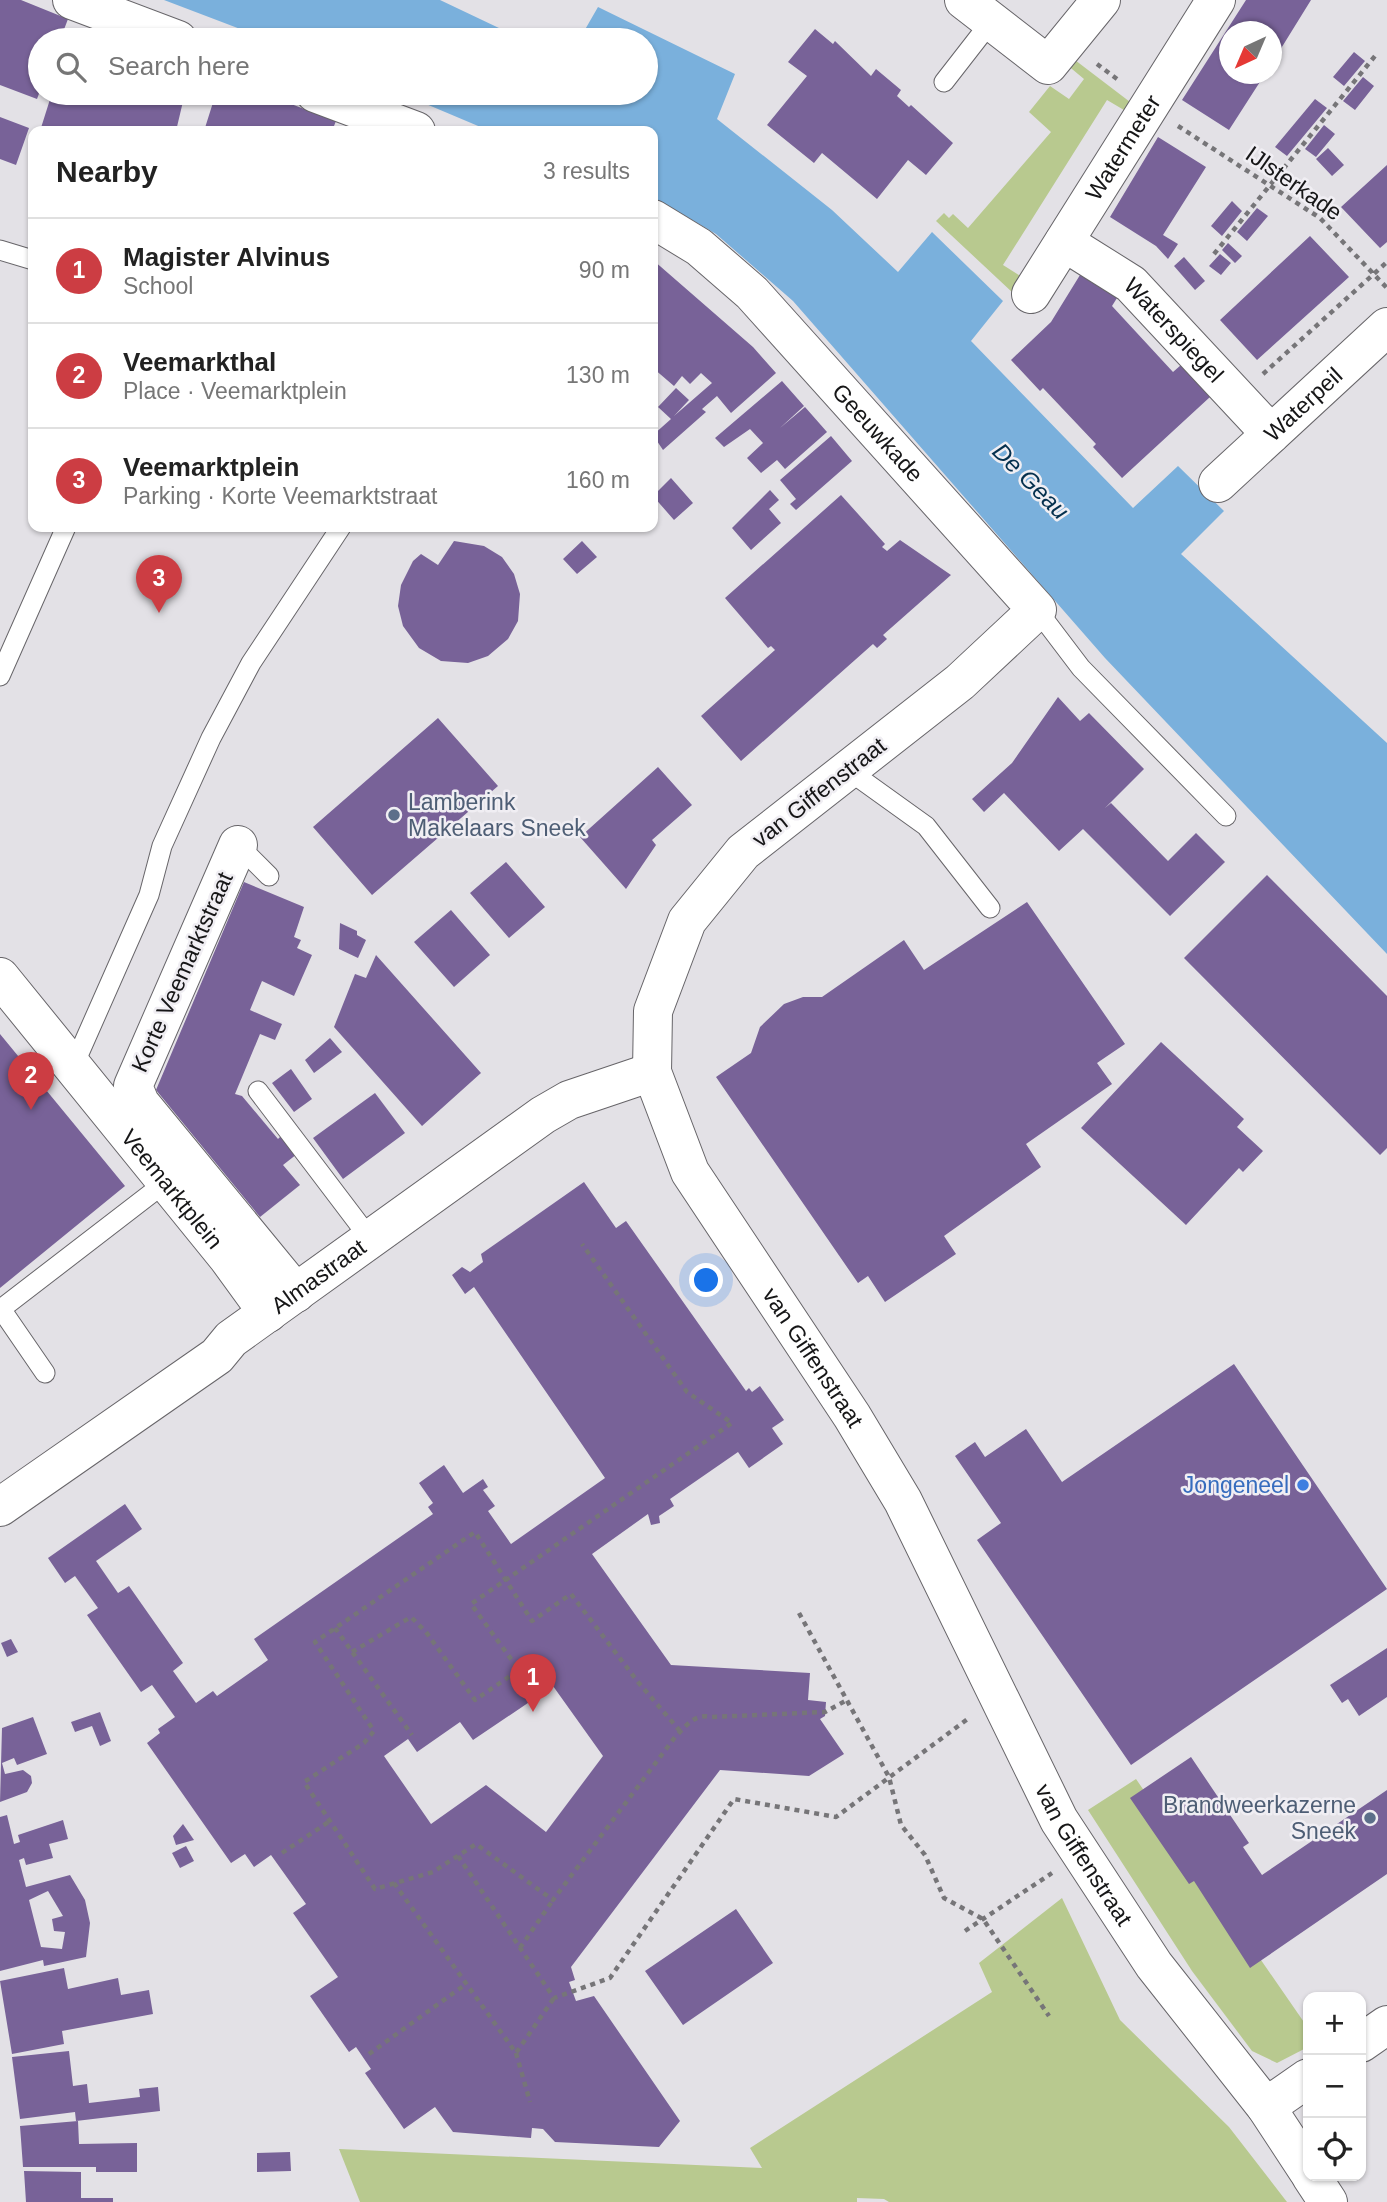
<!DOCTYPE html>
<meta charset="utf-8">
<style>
:root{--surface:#fff;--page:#f2f2f2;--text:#222;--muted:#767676;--line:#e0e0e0;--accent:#cc3d43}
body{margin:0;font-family:Arial,sans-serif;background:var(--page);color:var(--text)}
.controls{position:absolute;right:21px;bottom:21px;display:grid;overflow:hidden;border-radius:14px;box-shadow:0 2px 5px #0004}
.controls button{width:63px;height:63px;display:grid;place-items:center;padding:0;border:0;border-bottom:2px solid var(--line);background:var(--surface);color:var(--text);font:35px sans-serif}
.compass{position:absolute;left:1219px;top:21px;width:63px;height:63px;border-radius:50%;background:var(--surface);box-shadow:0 2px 5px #0004;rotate:224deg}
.you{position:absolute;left:707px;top:1281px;width:24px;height:24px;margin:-18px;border:5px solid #fff;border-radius:50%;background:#1a73e8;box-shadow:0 0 0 10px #1a73e833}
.badge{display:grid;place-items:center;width:46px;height:46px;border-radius:50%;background:var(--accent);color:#fff;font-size:23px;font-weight:700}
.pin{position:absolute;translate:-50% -58px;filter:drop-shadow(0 2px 4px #0008)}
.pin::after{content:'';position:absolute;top:37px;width:24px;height:21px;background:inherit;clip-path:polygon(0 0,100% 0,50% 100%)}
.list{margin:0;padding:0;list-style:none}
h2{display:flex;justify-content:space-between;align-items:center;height:91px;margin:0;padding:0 28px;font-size:30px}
h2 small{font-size:23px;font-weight:400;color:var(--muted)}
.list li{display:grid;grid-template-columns:46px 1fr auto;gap:21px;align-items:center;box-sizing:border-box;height:105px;padding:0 28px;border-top:2px solid var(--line)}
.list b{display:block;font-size:26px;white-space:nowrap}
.list p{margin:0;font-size:23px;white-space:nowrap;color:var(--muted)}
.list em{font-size:23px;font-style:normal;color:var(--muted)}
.icon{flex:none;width:38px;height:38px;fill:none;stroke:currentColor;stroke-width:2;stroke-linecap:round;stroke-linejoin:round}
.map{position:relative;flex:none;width:1387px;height:2202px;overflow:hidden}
.search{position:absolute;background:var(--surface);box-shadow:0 2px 5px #0004;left:28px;top:28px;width:630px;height:77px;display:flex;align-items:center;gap:18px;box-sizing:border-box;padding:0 24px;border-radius:38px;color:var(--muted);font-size:26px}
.panel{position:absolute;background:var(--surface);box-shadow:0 2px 5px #0004;left:28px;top:126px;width:630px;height:406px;border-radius:14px}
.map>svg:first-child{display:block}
</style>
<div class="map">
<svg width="1387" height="2202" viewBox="0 0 1387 2202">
<rect width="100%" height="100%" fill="#e3e1e6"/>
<path fill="#b8c98f" d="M 1071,57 L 1134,105 L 1129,113 L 1107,100 L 1003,265 L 1025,279 L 1013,293 L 936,221 L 944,213 L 949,218 L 953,214 L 968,228 L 1051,132 L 1029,112 L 1050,86 L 1069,99 L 1084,79 L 1066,64 Z
M 1136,1779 L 1308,2028 L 1308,2047 L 1277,2063 L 1252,2051 L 1192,1971 L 1088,1810 Z
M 1062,1898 L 1120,2020 L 1229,2127 L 1287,2202 L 889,2202 L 884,2199 L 857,2198 L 857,2202 L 360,2202 L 339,2149 L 762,2168 L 750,2148 L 992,1992 L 979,1963 Z"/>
<path fill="#7ab0dc" d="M 164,0 L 440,0 L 524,40 L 269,40 Z
M 598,7 L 735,74 L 717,119 L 832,210 L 898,272 L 932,232 L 1003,301 L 971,341 L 1133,508 L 1178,466 L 1224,511 L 1181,554 L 1387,743 L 1387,954 L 1105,658 L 793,301 L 716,234 L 653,197 L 653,131 L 490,131 L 400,93 L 646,93 L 646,40 L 579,40 Z"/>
<path fill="#786298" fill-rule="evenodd" d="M 0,0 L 21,0 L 68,19 L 60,40 L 40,40 L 40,91 L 37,99 L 0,85 Z
M 1246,0 L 1311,0 L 1272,63 L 1272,32 L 1229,32 L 1229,74 L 1265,74 L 1229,130 L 1182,100 Z
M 815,29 L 833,44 L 835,41 L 871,76 L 876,69 L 901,90 L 897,96 L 909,107 L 911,105 L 953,143 L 926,175 L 908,160 L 877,199 L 822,153 L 814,163 L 767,125 L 807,76 L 788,62 Z
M 1354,52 L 1365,61 L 1344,86 L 1333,77 Z
M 1363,77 L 1374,86 L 1355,110 L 1343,101 Z
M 52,93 L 89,93 L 120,102 L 123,93 L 185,93 L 176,131 L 40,131 Z
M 216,93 L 262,93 L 336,121 L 332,131 L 204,131 Z
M 1315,99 L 1327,108 L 1287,156 L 1275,147 Z
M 0,117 L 29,128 L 16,165 L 0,159 Z
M 1324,125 L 1335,134 L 1316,157 L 1305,149 Z
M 1158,137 L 1206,167 L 1163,235 L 1178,244 L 1168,259 L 1156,246 L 1110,217 Z
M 1328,148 L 1344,165 L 1332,176 L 1316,159 Z
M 1387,165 L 1387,242 L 1380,248 L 1341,207 Z
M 1232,201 L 1242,211 L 1222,236 L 1211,226 Z
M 1257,208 L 1268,216 L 1247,241 L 1237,232 Z
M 1310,236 L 1349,277 L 1257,360 L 1220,320 Z
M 1228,243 L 1242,256 L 1235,263 L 1222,250 Z
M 1220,254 L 1231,263 L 1221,275 L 1209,266 Z
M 1184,257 L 1205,281 L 1195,290 L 1174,266 Z
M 653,260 L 753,347 L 776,373 L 731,413 L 717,396 L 702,409 L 706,412 L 663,450 L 653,435 L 671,419 L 658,407 L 676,388 L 689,400 L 674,416 L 712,383 L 701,373 L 690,384 L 682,376 L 674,386 L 653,368 Z
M 1080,275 L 1117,298 L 1112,306 L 1173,372 L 1181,365 L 1210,397 L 1122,478 L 1093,447 L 1096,444 L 1043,388 L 1040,391 L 1011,360 L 1051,322 Z
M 782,381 L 804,406 L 780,428 L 805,407 L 827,432 L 785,469 L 777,460 L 761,473 L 747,458 L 763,443 L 750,429 L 724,447 L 715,438 Z
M 831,436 L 852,461 L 796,510 L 790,504 L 796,499 L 780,480 Z
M 671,478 L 693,503 L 674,520 L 653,496 Z
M 770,490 L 779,500 L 769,509 L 781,523 L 751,550 L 732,528 Z
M 841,495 L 885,544 L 882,547 L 887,551 L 900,540 L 951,575 L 883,635 L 887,639 L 877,648 L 873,644 L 741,761 L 701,716 L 775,650 L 771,646 L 768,648 L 725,598 Z
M 454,541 L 484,546 L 502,557 L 514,574 L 520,594 L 518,621 L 508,639 L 488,656 L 468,663 L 441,661 L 419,648 L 403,626 L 398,606 L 401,585 L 413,561 L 421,554 L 438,565 Z
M 582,541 L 597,557 L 577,574 L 563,559 Z
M 1058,697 L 1080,721 L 1089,713 L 1144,769 L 1105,808 L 1111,803 L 1168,861 L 1196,833 L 1225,862 L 1170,916 L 1083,829 L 1059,851 L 1004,793 L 984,812 L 972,799 L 1012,763 Z
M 438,718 L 498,786 L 372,895 L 313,827 Z
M 658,767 L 692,805 L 652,840 L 656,845 L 626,889 L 580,837 Z
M 506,862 L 545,907 L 509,938 L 470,893 Z
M 1267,875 L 1387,996 L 1387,1148 L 1380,1155 L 1184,958 Z
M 244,882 L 304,907 L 294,937 L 301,940 L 297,948 L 312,955 L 294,996 L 262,981 L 250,1010 L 282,1024 L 275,1040 L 260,1034 L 235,1094 L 242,1096 L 278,1139 L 282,1135 L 297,1154 L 283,1165 L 300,1185 L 260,1217 L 156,1090 Z
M 1027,902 L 1125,1044 L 1097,1063 L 1112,1084 L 1026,1144 L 1041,1167 L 944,1236 L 956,1254 L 885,1302 L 868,1276 L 858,1283 L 716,1077 L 751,1053 L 760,1027 L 784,1004 L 803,997 L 822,997 L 904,940 L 924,970 Z
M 451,910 L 490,955 L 454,987 L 414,942 Z
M 340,923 L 357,931 L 357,935 L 366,940 L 358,958 L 339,949 Z
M 376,955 L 481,1073 L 422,1126 L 334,1027 L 355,974 L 366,978 Z
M 0,1034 L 125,1186 L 0,1288 Z
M 330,1038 L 342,1052 L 314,1073 L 305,1060 Z
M 1161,1042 L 1244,1119 L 1237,1127 L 1263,1151 L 1243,1172 L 1239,1168 L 1186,1225 L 1081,1128 Z
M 291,1069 L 312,1099 L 294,1112 L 272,1083 Z
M 375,1093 L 405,1133 L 343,1179 L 313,1138 Z
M 584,1182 L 616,1228 L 626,1221 L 746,1391 L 749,1388 L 752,1392 L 760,1386 L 784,1420 L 772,1428 L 783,1444 L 749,1468 L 738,1452 L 670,1499 L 674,1506 L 659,1516 L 660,1523 L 651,1525 L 648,1514 L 592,1554 L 671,1665 L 810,1673 L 808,1700 L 826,1702 L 825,1716 L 820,1719 L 844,1754 L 809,1776 L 720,1770 L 571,1967 L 575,1980 L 569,1982 L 576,2001 L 594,1996 L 680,2121 L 659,2147 L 555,2142 L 543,2129 L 532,2128 L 531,2138 L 453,2132 L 435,2107 L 404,2129 L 365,2073 L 371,2069 L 356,2047 L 349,2052 L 310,1996 L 338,1977 L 293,1913 L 306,1904 L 271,1855 L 254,1867 L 245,1854 L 231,1863 L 147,1743 L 160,1733 L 158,1729 L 175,1717 L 152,1685 L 141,1692 L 87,1615 L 98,1608 L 75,1576 L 65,1583 L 48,1558 L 125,1504 L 142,1529 L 96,1561 L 118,1593 L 129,1586 L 183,1663 L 173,1671 L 196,1703 L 213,1691 L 217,1696 L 268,1660 L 254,1639 L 433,1514 L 428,1507 L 433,1503 L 419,1483 L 444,1465 L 463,1493 L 483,1479 L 488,1487 L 483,1490 L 495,1506 L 488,1511 L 511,1544 L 605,1478 L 474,1287 L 465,1294 L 452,1275 L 462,1267 L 470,1272 L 483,1262 L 481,1254 ZM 553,1686 L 603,1756 L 546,1832 L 486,1785 L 431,1824 L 384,1756 L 408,1739 L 417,1752 L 460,1722 L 473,1740 Z
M 1234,1364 L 1387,1589 L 1131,1765 L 977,1540 L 1001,1523 L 955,1456 L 975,1442 L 985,1457 L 1026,1429 L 1062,1482 Z
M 11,1639 L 18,1652 L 7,1657 L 1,1643 Z
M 1387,1648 L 1387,1697 L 1359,1716 L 1348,1699 L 1342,1703 L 1330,1685 Z
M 100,1712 L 111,1741 L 100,1746 L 92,1726 L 75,1732 L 71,1722 Z
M 33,1717 L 47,1754 L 17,1765 L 14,1758 L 2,1763 L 5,1774 L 23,1770 L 31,1776 L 32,1783 L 27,1792 L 0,1802 L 2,1728 Z
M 1191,1757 L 1249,1843 L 1243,1847 L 1262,1875 L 1387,1790 L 1387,1874 L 1250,1968 L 1194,1881 L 1189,1884 L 1130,1798 Z
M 7,1815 L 14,1844 L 20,1842 L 18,1835 L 63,1820 L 68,1839 L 49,1844 L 53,1858 L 26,1865 L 24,1858 L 19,1860 L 26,1887 L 70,1875 L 85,1900 L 90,1923 L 86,1957 L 44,1966 L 43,1960 L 0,1971 L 0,1817 ZM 48,1891 L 63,1916 L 52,1919 L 54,1931 L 65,1932 L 62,1949 L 41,1947 L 29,1900 Z
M 183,1824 L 194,1840 L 176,1845 L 173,1836 Z
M 186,1846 L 194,1861 L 180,1868 L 172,1853 Z
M 736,1909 L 773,1963 L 683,2025 L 645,1971 Z
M 64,1968 L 68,1989 L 118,1978 L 121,1995 L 149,1990 L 153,2014 L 62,2031 L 64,2044 L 12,2054 L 0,1981 Z
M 69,2051 L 73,2086 L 87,2084 L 89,2103 L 140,2097 L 139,2089 L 158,2087 L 160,2111 L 76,2121 L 75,2112 L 20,2119 L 12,2057 Z
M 78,2121 L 79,2144 L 137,2143 L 137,2172 L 96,2172 L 96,2167 L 23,2167 L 20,2126 Z
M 290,2152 L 291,2171 L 257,2172 L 257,2153 Z
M 24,2171 L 81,2172 L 81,2198 L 113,2198 L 113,2202 L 26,2202 Z"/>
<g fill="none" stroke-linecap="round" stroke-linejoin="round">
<defs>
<path id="lane" d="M 944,82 L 993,19
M 0,250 L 33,260
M 1037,610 L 1081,668 L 1226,816
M 0,676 L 66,527
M 848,770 L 926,826 L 990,908
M 238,845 L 269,876
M 73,1067 L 149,895 L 162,846 L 211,738 L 251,663 L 341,527
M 258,1091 L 371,1240
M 45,1373 L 1,1309 L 166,1182"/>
<g id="street">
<path d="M 72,0 L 178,40"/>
<path d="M 964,0 L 1048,65 L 1101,0"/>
<path d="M 315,93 L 416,131"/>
<path id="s1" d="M 653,219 L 699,247 L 752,293 L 1037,610 L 960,682 L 743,852 L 687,921 L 653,1011 L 652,1072 L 690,1172 L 852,1416 L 903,1501 L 1059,1820 L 1154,1965 L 1266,2107 L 1308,2171"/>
<path id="s2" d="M 1064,242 L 1131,284 L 1271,434"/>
<path id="s3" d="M 1031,294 L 1216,0"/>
<path id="s4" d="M 1218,483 L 1387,327"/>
<path d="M 238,845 L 133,1086 L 140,1103 L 296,1293"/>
<path id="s5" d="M 0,977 L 228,1258 L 268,1313"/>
<path id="s6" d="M 0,1507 L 217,1356 L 231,1339 L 543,1115 L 569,1100 L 652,1072"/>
<path d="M 1361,2043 L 1387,2025"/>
<path d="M 1266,2107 L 1308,2078"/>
<path d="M 1311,2176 L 1328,2202"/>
</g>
</defs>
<use href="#lane" stroke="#676569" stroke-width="21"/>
<use href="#street" stroke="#676569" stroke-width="40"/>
<path stroke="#767578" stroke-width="4.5" stroke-dasharray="5 5" stroke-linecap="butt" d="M 1097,64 L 1121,82
M 1178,126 L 1320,218 L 1387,288
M 1214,254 L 1375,56
M 1263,374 L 1387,262
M 799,1613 L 889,1777 L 901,1825 L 925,1855 L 944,1898 L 983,1919 L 1049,2016
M 335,1628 L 412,1735
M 352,1652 L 411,1617 L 426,1632 L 475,1700 L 519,1670 L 471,1604 L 732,1423 L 687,1392 L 582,1244
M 680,1731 L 638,1682 L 571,1594 L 532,1621 L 475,1532 L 315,1642 L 374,1731 L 364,1743 L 304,1782 L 375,1889 L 433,1872 L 476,1844 L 553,1900 L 675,1737 C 687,1725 695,1713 712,1717 L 825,1712 L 847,1700
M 282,1853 L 330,1821
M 458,1856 L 554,1998 L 610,1978 L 734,1799 L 836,1817 L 969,1718
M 394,1883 L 516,2053 L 554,1998
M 965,1931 L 1052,1873
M 520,1948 L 553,1900
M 516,2053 L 530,2102
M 369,2054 L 466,1984"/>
<use href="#lane" stroke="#fff" stroke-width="19"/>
<use href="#street" stroke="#fff" stroke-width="38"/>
</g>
<g fill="#5c6f8a" stroke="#f0eef3" stroke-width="2.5">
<circle cx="394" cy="815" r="7"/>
<circle cx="1370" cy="1818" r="7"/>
</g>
<circle fill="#3f7fe0" stroke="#f0eef3" stroke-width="2.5" cx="1303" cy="1485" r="7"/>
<g text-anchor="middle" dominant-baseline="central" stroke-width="5" stroke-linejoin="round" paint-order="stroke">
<g font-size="23" fill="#161617" stroke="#f0eef3">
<text stroke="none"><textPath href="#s3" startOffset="173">Watermeter</textPath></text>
<text transform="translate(1294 183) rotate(35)">IJlsterkade</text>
<text stroke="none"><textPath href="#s2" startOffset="142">Waterspiegel</textPath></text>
<text stroke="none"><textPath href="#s4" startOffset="116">Waterpeil</textPath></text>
<text stroke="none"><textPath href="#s1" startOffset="312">Geeuwkade</textPath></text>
<text transform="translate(819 792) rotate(-38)">van Giffenstraat</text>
<text transform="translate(182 972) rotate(-66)">Korte Veemarktstraat</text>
<text stroke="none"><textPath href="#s5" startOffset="273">Veemarktplein</textPath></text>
<text stroke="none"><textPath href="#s6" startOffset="394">Almastraat</textPath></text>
<text stroke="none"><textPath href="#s1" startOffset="1507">van Giffenstraat</textPath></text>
<text stroke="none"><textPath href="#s1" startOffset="2074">van Giffenstraat</textPath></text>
</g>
<g font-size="23" fill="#4e5e75" stroke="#f0eef3" text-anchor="start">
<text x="408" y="802">Lamberink<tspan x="408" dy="26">Makelaars Sneek</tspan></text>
<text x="1356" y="1805" text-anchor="end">Brandweerkazerne<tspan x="1356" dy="26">Sneek</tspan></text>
</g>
<g font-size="23" fill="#366cbe" stroke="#f0eef3" text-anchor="end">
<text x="1289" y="1485">Jongeneel</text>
</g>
<g font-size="24" font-style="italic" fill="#04304e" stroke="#f0eef3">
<text transform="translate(1031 481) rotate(45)">De Geau</text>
</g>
</g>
</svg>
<div class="controls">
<button>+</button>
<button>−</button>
<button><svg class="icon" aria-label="locate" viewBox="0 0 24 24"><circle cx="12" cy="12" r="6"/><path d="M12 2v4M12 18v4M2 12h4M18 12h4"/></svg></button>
</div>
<svg class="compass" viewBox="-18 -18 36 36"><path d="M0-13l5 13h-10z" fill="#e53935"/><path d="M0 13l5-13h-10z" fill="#767676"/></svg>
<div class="you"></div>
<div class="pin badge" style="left:533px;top:1712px">1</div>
<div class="pin badge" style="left:31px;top:1110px">2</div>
<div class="pin badge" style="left:159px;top:613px">3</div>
<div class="search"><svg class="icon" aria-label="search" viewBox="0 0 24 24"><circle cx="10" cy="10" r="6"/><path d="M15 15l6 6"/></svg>Search here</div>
<section class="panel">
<h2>Nearby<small>3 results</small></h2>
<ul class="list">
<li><span class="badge">1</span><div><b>Magister Alvinus</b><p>School</p></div><em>90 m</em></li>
<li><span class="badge">2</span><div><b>Veemarkthal</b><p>Place · Veemarktplein</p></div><em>130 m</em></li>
<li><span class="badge">3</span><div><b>Veemarktplein</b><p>Parking · Korte Veemarktstraat</p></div><em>160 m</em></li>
</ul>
</section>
</div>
